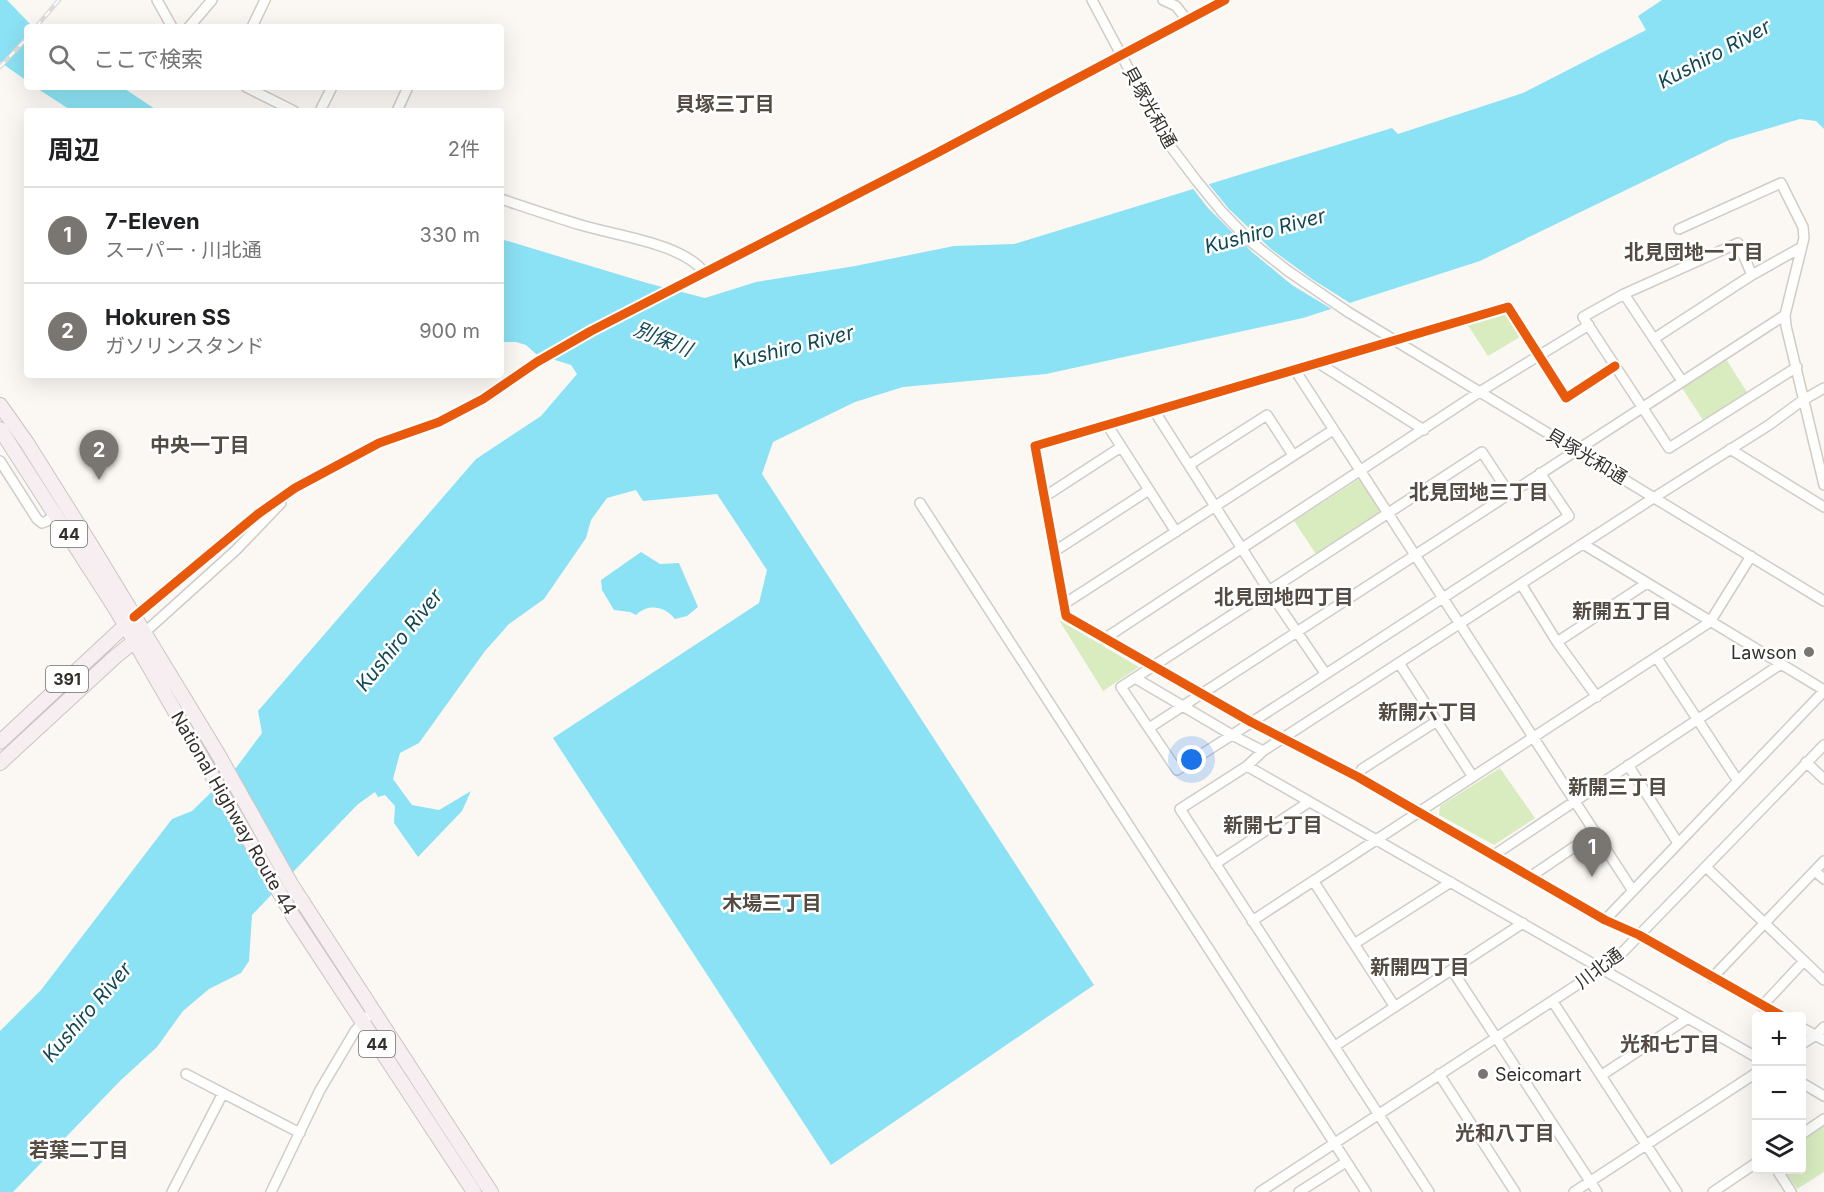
<!DOCTYPE html>
<html lang="ja">
<meta charset="utf-8">
<style>
:root{--surface:#fff;--page:#f2f2f2;--text:#202124;--muted:#757577;--line:#e0e0e0;--accent:#797571}
body{margin:0;font-family:Inter,"Noto Sans JP",sans-serif;background:var(--page);color:var(--text)}
.controls{position:absolute;right:18px;bottom:18px;display:grid;overflow:hidden;border-radius:6px;box-shadow:0 6px 24px #0002}
.controls button{width:54px;height:54px;display:grid;place-items:center;padding:0;border:0;border-bottom:2px solid var(--line);background:var(--surface);color:var(--text);font:30px sans-serif}
.you{position:absolute;left:1192px;top:760px;width:21px;height:21px;margin:-15px;border:4px solid #fff;border-radius:50%;background:#1a73e8;box-shadow:0 0 0 9px #1a73e833}
.badge{display:grid;place-items:center;width:39px;height:39px;border-radius:50%;background:var(--accent);color:#fff;font-size:20px;font-weight:700}
.pin{position:absolute;translate:-50% -50px;filter:drop-shadow(0 2px 3px #0008)}
.pin::after{content:'';position:absolute;top:32px;width:21px;height:18px;background:inherit;clip-path:polygon(0 0,100% 0,50% 100%)}
.list{margin:0;padding:0;list-style:none}
h2{display:flex;justify-content:space-between;align-items:center;height:78px;margin:0;padding:0 24px;font-size:26px}
h2 small{font-size:20px;font-weight:400;color:var(--muted)}
.list li{display:grid;grid-template-columns:39px 1fr auto;gap:18px;align-items:center;box-sizing:border-box;height:96px;padding:0 24px;border-top:2px solid var(--line)}
.list b{display:block;font-size:22px;white-space:nowrap}
.list p{margin:0;font-size:20px;white-space:nowrap;color:var(--muted)}
.list em{font-size:20px;font-style:normal;color:var(--muted)}
.icon{flex:none;width:33px;height:33px;fill:none;stroke:currentColor;stroke-width:2;stroke-linecap:round;stroke-linejoin:round}
.map{position:relative;flex:none;width:1824px;height:1192px;overflow:hidden}
.search{position:absolute;background:var(--surface);box-shadow:0 6px 24px #0002;left:24px;top:24px;width:480px;height:66px;display:flex;align-items:center;gap:15px;box-sizing:border-box;padding:0 21px;border-radius:6px;color:var(--muted);font-size:22px}
.panel{position:absolute;background:var(--surface);box-shadow:0 6px 24px #0002;left:24px;top:108px;width:480px;height:270px;border-radius:6px}
.map>svg:first-child{display:block}
</style>
<div class="map">
<svg width="1824" height="1192" viewBox="0 0 1824 1192">
<rect width="100%" height="100%" fill="#fbf8f4"/>
<path fill="#d8ecc0" d="M 1505,313 L 1520,337 L 1488,356 L 1467,324 Z
M 1726,359 L 1747,392 L 1703,420 L 1682,388 Z
M 1359,479 L 1381,512 L 1316,554 L 1294,521 Z
M 1059,620 L 1139,667 L 1103,691 Z
M 1500,768 L 1535,818 L 1494,845 L 1439,815 L 1440,806 Z
M 1824,1123 L 1824,1172 L 1797,1189 L 1784,1170 L 1802,1170 L 1802,1139 Z"/>
<path fill="#8be2f4" d="M 0,0 L 7,0 L 33,27 L 27,27 L 27,81 L 0,62 Z
M 1662,0 L 1824,0 L 1824,129 L 1816,121 L 1800,119 L 1729,140 L 1480,261 L 1303,318 L 1046,374 L 903,387 L 855,402 L 773,442 L 762,474 L 1094,985 L 831,1165 L 553,738 L 759,603 L 767,570 L 717,494 L 643,501 L 636,490 L 607,498 L 591,520 L 586,538 L 544,599 L 509,624 L 485,651 L 419,743 L 400,753 L 393,779 L 412,805 L 439,810 L 471,791 L 462,811 L 418,857 L 394,823 L 395,806 L 385,795 L 378,797 L 375,792 L 357,805 L 252,915 L 249,961 L 241,973 L 209,989 L 183,1011 L 157,1047 L 120,1081 L 13,1192 L 0,1192 L 0,1031 L 41,990 L 172,819 L 192,811 L 236,768 L 262,733 L 258,711 L 476,459 L 541,416 L 577,374 L 571,365 L 536,354 L 526,345 L 516,342 L 501,342 L 501,239 L 647,283 L 705,298 L 756,282 L 855,266 L 954,246 L 1014,244 L 1392,128 L 1398,134 L 1523,93 L 1646,30 L 1638,16 Z
M 35,87 L 122,87 L 158,111 L 72,111 Z
M 641,552 L 660,564 L 679,563 L 698,607 L 687,616 L 675,619 C 665,606 648,603 636,615 L 630,612 L 614,610 L 602,590 L 601,580 Z"/>
<path fill="#fbf8f4" d="M 1207,182 L 1229,209 L 1271,249 L 1312,279 L 1353,305 L 1335,311 L 1292,285 L 1252,252 L 1208,208 L 1191,186 Z"/>
<g fill="none" stroke-linecap="round" stroke-linejoin="round">
<defs>
<path id="minor" d="M 157,0 L 172,27
M 1092,0 L 1168,143 L 1196,180 L 1222,212 L 1250,241 L 1288,271 L 1348,312 L 1824,601
M 1163,0 L 1176,6 L 1187,20
M 189,27 L 212,0
M 252,27 L 265,0
M 246,87 L 294,111
M 320,111 L 332,87
M 397,111 L 408,87
M 501,199 C 528,208 554,217 581,225 C 617,236 682,243 705,273
M 1679,229 L 1781,183 L 1803,227 L 1804,238 L 1785,315 L 1786,326 L 1824,485
M 1752,275 L 1738,243 L 1624,294 L 1583,317 L 1669,448 L 1797,367
M 1624,294 L 1682,381
M 1655,338 L 1752,275 L 1800,248
M 1320,364 L 1424,430
M 1615,366 L 1566,398 L 1508,307 L 1035,446 L 1066,616 L 1251,722 L 1358,777 L 1605,920 L 1639,935 L 1782,1016
M 1295,370 L 1633,891
M 1155,412 L 1269,591 L 1325,673
M 1108,426 L 1176,532
M 1730,449 L 1824,507
M 0,461 L 37,519 L 42,523 L 47,521 L 57,513
M 1189,465 L 1267,415 L 1293,455
M 1044,497 L 1121,447
M 920,503 L 1366,1192
M 1583,544 L 1824,690
M 1055,551 L 1149,490
M 1521,584 L 1557,642 L 1597,697
M 1064,604 L 1333,430
M 134,617 L 258,514 L 295,488 L 379,443 L 439,422 L 483,399 L 537,362 L 591,331 L 933,155 L 1225,0
M 144,633 L 236,550 L 281,503
M 1104,639 L 1481,391 L 1589,325
M 1557,642 L 1647,583
M 1657,658 L 1738,781
M 1399,663 L 1473,777
M 1135,678 L 1482,452 L 1509,493
M 1149,728 L 1785,315
M 1263,751 L 1232,735 L 1135,678 L 1121,687 L 1177,770 L 1232,735 L 1569,516 L 1540,473
M 1806,762 L 1824,779
M 1628,765 L 1678,843
M 1247,766 L 1756,1057
M 1358,777 L 1362,769 L 1437,721
M 1494,855 L 1781,664
M 1215,864 L 1309,802
M 1706,867 L 1824,980
M 1815,871 L 1824,879
M 1530,877 L 1596,832
M 1314,882 L 1395,1007
M 1605,920 L 1824,691
M 1252,921 L 1710,622 L 1751,556
M 1354,944 L 1451,882
M 1452,970 L 1597,1192
M 1712,978 L 1824,861
M 1553,1002 L 1677,1192
M 1762,1006 L 1804,961
M 1802,1028 L 1824,1040
M 1802,1044 L 1816,1035 L 1824,1027
M 1335,1046 L 1523,923
M 186,1074 L 300,1133
M 1439,1074 L 1515,1192
M 1602,1075 L 1688,1018
M 1802,1083 L 1824,1096
M 1802,1134 L 1824,1119
M 1777,1170 L 1791,1192
M 172,1192 L 223,1093
M 271,1192 L 320,1090 L 355,1031 L 372,1012
M 1260,1192 L 1615,960 L 1824,745
M 1299,1192 L 1346,1162
M 1429,1192 L 1180,809 L 1247,766 L 1263,751 L 1655,497 L 1769,425 L 1803,400 L 1824,388
M 1574,1192 L 1756,1073
M 1713,1192 L 1756,1163"/>
<path id="highway" d="M 0,405 L 27,443 L 91,545 L 218,754 L 291,884 L 491,1192
M 0,429 L 117,611 L 293,916 L 474,1192
M 0,742 L 131,620
M 0,763 L 116,656 L 141,636"/>
</defs>
<use href="#minor" stroke="#d0ccc8" stroke-width="12"/>
<use href="#highway" stroke="#ccc4c3" stroke-width="16"/>
<use href="#minor" stroke="#fefefd" stroke-width="9"/>
<use href="#highway" stroke="#f6eef0" stroke-width="14"/>
<defs>
<path id="rail" d="M 36,27 L 59,0
M 0,67 L 27,38"/>
</defs>
<use href="#rail" stroke="#dcdcda" stroke-width="4.5"/>
<use href="#rail" stroke="#fff" stroke-width="2" stroke-dasharray="7" stroke-linecap="butt"/>
<defs>
<path id="cycleway" d="M 1615,366 L 1566,398 L 1508,307 L 1035,446 L 1066,616 L 1251,722 L 1358,777 L 1605,920 L 1639,935 L 1782,1016
M 134,617 L 258,514 L 295,488 L 379,443 L 439,422 L 483,399 L 537,362 L 591,331 L 933,155 L 1225,0"/>
</defs>
<use href="#cycleway" stroke="#fff" stroke-width="13"/>
<use href="#cycleway" stroke="#e8590c" stroke-width="9"/>
</g>
<g fill="#797571" stroke="#fff" stroke-width="2">
<circle cx="1809" cy="652" r="6"/>
<circle cx="1483" cy="1074" r="6"/>
</g>
<g text-anchor="middle" dominant-baseline="central" stroke-width="5" stroke-linejoin="round" paint-order="stroke">
<g fill="#fff" stroke="#706d6a" stroke-width="1.5">
<rect x="51" y="521" width="36" height="26" rx="4.5"/>
<rect x="46" y="666" width="42" height="26" rx="4.5"/>
<rect x="359" y="1031" width="36" height="26" rx="4.5"/>
</g>
<g font-size="16" font-weight="bold" fill="#332f2a">
<text x="69" y="534">44</text>
<text x="67" y="679">391</text>
<text x="377" y="1044">44</text>
</g>
<g font-size="18" fill="#332f2a" stroke="#fff">
<text transform="translate(1150 107) rotate(61)">貝塚光和通</text>
<text transform="translate(1587 456) rotate(31)">貝塚光和通</text>
<text transform="translate(234 813) rotate(60)">National Highway Route 44</text>
<text transform="translate(1599 968) rotate(-37)">川北通</text>
</g>
<g font-size="18" fill="#332f2a" stroke="#fff" text-anchor="end">
<text x="1797" y="652">Lawson</text>
<text x="1495" y="1074" text-anchor="start">Seicomart</text>
</g>
<g font-size="20" font-style="italic" fill="#104854" stroke="#fff">
<text transform="translate(1714 54) rotate(-28)">Kushiro River</text>
<text transform="translate(1265 231) rotate(-15)">Kushiro River</text>
<text transform="translate(663 339) rotate(22)">別保川</text>
<text transform="translate(793 347) rotate(-14)">Kushiro River</text>
<text transform="translate(399 640) rotate(-51)">Kushiro River</text>
<text transform="translate(87 1012) rotate(-49)">Kushiro River</text>
</g>
<g font-size="20" font-weight="bold" fill="#544c43" stroke="#fff">
<text x="725" y="104">貝塚三丁目</text>
<text x="1694" y="252">北見団地一丁目</text>
<text x="200" y="445">中央一丁目</text>
<text x="1479" y="492">北見団地三丁目</text>
<text x="1284" y="597">北見団地四丁目</text>
<text x="1622" y="611">新開五丁目</text>
<text x="1428" y="712">新開六丁目</text>
<text x="1618" y="787">新開三丁目</text>
<text x="1273" y="825">新開七丁目</text>
<text x="772" y="903">木場三丁目</text>
<text x="1420" y="967">新開四丁目</text>
<text x="1670" y="1044">光和七丁目</text>
<text x="1505" y="1133">光和八丁目</text>
<text x="79" y="1150">若葉二丁目</text>
</g>
</g>
</svg>
<div class="controls">
<button>+</button>
<button>−</button>
<button><svg class="icon" aria-label="layers" viewBox="0 0 24 24"><path d="M12 4l9 5-9 5-9-5zM3 14l9 5 9-5"/></svg></button>
</div>
<div class="you"></div>
<div class="pin badge" style="left:1592px;top:877px">1</div>
<div class="pin badge" style="left:99px;top:480px">2</div>
<div class="search"><svg class="icon" aria-label="search" viewBox="0 0 24 24"><circle cx="10" cy="10" r="6"/><path d="M15 15l6 6"/></svg>ここで検索</div>
<section class="panel">
<h2>周辺<small>2件</small></h2>
<ul class="list">
<li><span class="badge">1</span><div><b>7-Eleven</b><p>スーパー · 川北通</p></div><em>330 m</em></li>
<li><span class="badge">2</span><div><b>Hokuren SS</b><p>ガソリンスタンド</p></div><em>900 m</em></li>
</ul>
</section>
</div>
